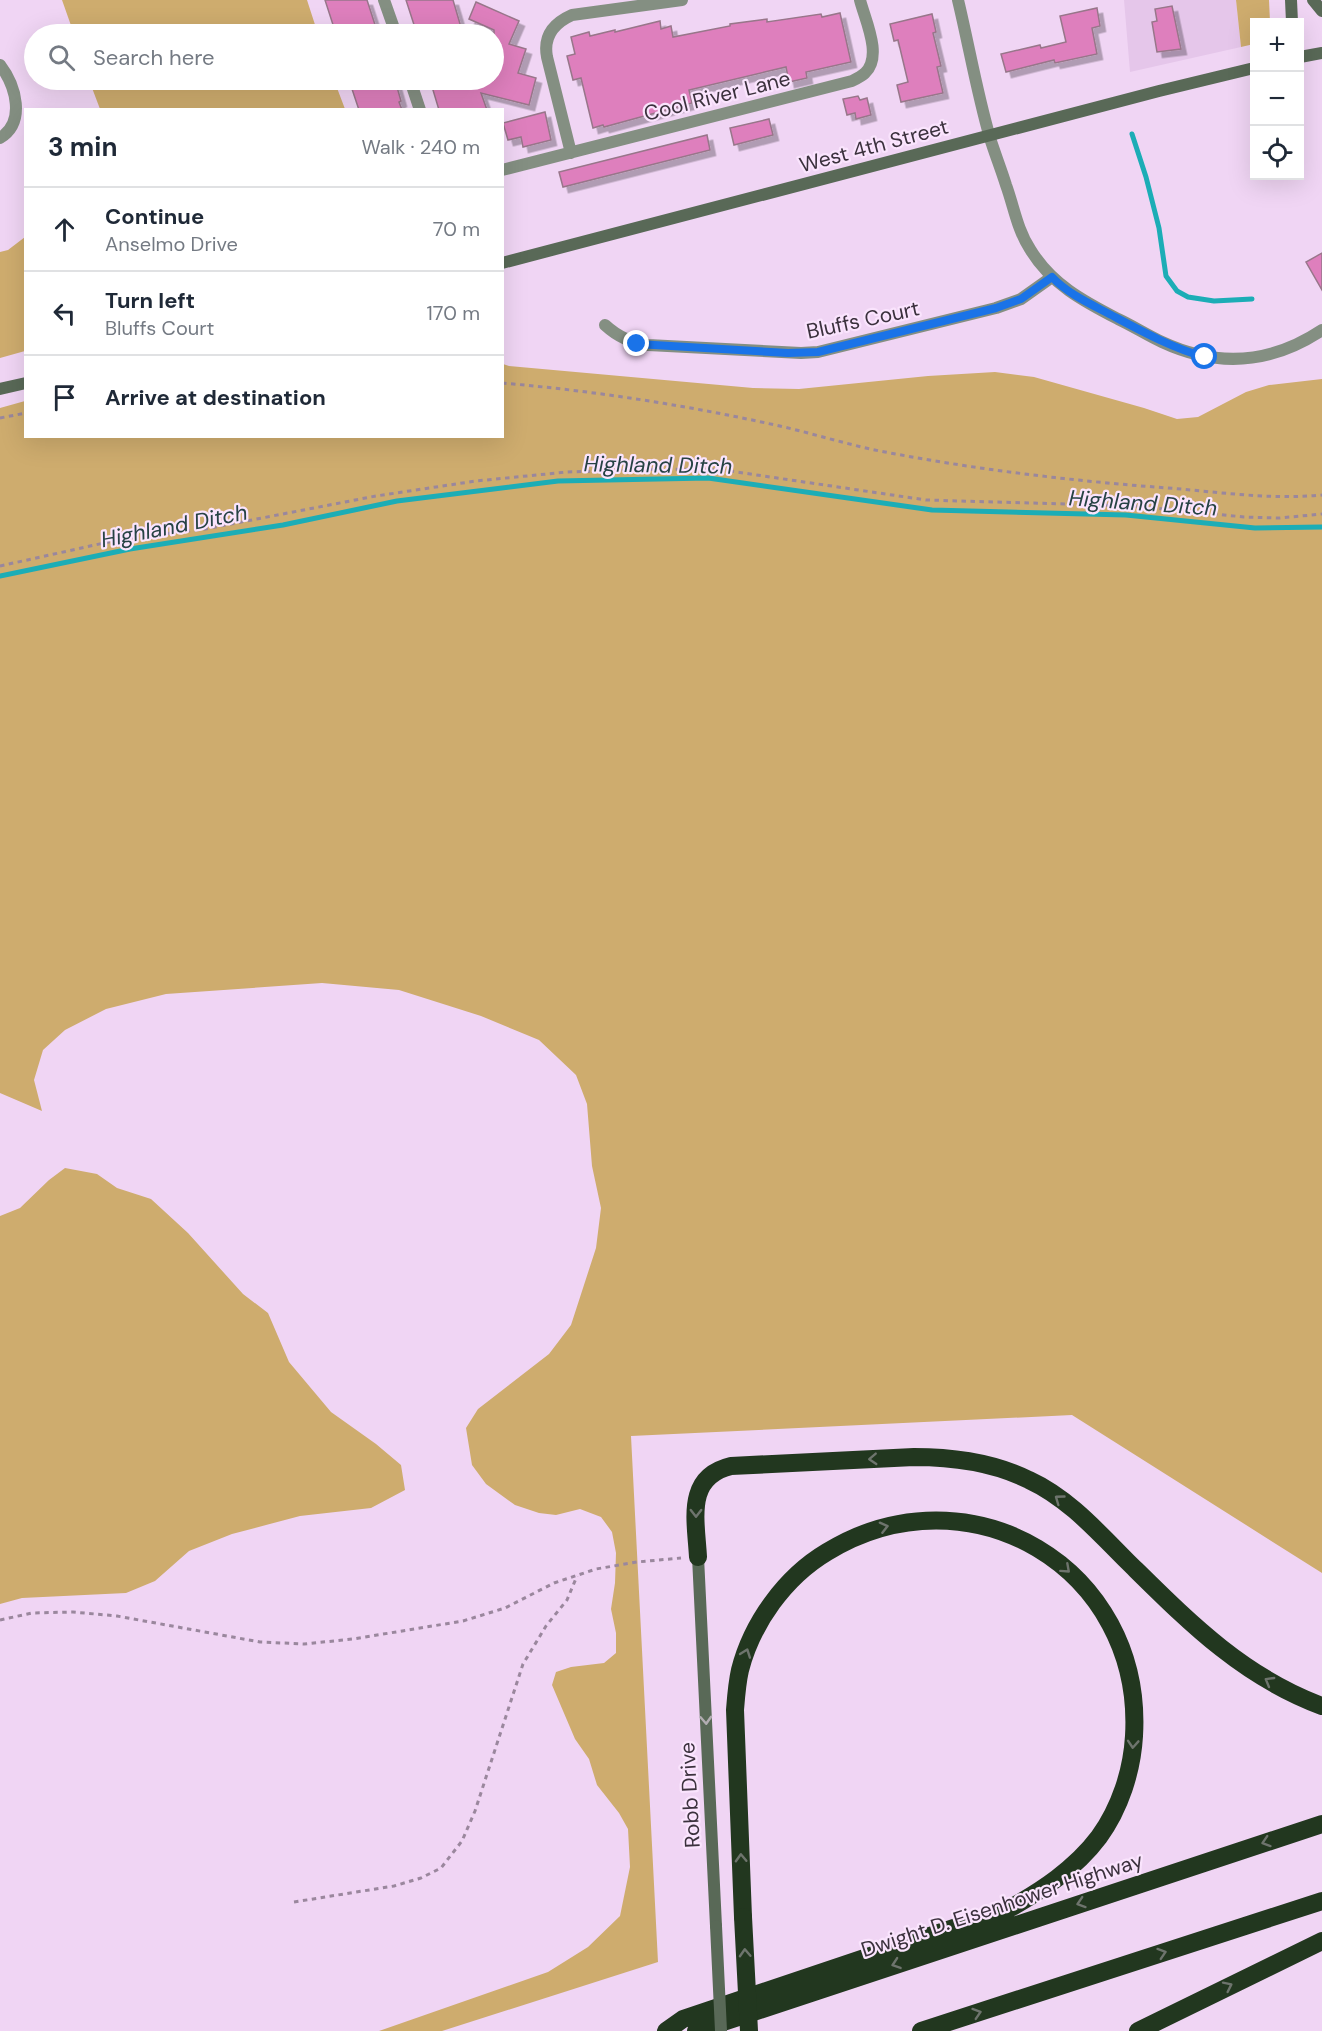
<!DOCTYPE html>
<meta charset="utf-8">
<style>
:root{--surface:#fff;--page:#f6f6f7;--text:#1f2937;--muted:#747a83;--line:#e0e1e3}
body{margin:0;font-family:"DM Sans",sans-serif;background:var(--page);color:var(--text)}
.controls{position:absolute;right:18px;top:18px;display:grid;overflow:hidden;border-radius:0px;box-shadow:0 6px 24px #0002}
.controls button{width:54px;height:54px;display:grid;place-items:center;padding:0;border:0;border-bottom:2px solid var(--line);background:var(--surface);color:var(--text);font:30px sans-serif}
.stop{position:absolute;width:18px;height:18px;margin:-14px;border:4px solid #1a73e8;border-radius:50%;background:#fff}
.stop.end{background:#1a73e8;border-color:#fff;box-shadow:0 2px 6px #0008}
.list{margin:0;padding:0;list-style:none}
h2{display:flex;justify-content:space-between;align-items:center;height:78px;margin:0;padding:0 24px;font-size:26px}
h2 small{font-size:20px;font-weight:400;color:var(--muted)}
.list li{display:grid;grid-template-columns:39px 1fr auto;gap:18px;align-items:center;box-sizing:border-box;height:84px;padding:0 24px;border-top:2px solid var(--line)}
.list b{display:block;font-size:22px;white-space:nowrap}
.list p{margin:0;font-size:20px;white-space:nowrap;color:var(--muted)}
.list em{font-size:20px;font-style:normal;color:var(--muted)}
.icon{flex:none;width:33px;height:33px;fill:none;stroke:currentColor;stroke-width:2;stroke-linecap:round;stroke-linejoin:round}
.map{position:relative;flex:none;width:1322px;height:2031px;overflow:hidden}
.search{position:absolute;background:var(--surface);box-shadow:0 6px 24px #0002;left:24px;top:24px;width:480px;height:66px;display:flex;align-items:center;gap:15px;box-sizing:border-box;padding:0 21px;border-radius:33px;color:var(--muted);font-size:22px}
.panel{position:absolute;background:var(--surface);box-shadow:0 6px 24px #0002;left:24px;top:108px;width:480px;height:330px;border-radius:0px}
.map>svg:first-child{display:block}
</style>
<div class="map">
<svg width="1322" height="2031" viewBox="0 0 1322 2031">
<defs>
<filter id="shadow"><feDropShadow dx="5.5" dy="5.5" stdDeviation="0" flood-color="#0004"/></filter>
</defs>
<rect width="100%" height="100%" fill="#f0d5f4"/>
<path fill="#e5c6ea" d="M 1124,0 L 1236,0 L 1241,47 L 1130,72 Z"/>
<path fill="#ceac6e" d="M 62,0 L 307,0 L 318,34 L 74,34 Z
M 1236,0 L 1269,0 L 1270,22 L 1254,22 L 1254,44 L 1241,47 Z
M 89,80 L 334,80 L 345,109 L 100,109 Z
M 25,237 L 25,351 L 0,358 L 0,252 L 8,250 Z
M 503,364 L 509,366 L 753,388 L 799,389 L 928,376 L 995,372 L 1034,377 L 1144,408 L 1177,419 L 1198,417 L 1246,392 L 1269,385 L 1322,379 L 1322,1573 L 1072,1415 L 631,1436 L 658,1962 L 442,2031 L 379,2031 L 548,1972 L 588,1947 L 620,1916 L 630,1867 L 628,1829 L 619,1813 L 597,1785 L 589,1759 L 575,1739 L 552,1685 L 556,1672 L 571,1667 L 604,1663 L 616,1653 L 616,1633 L 611,1609 L 615,1583 L 616,1553 L 612,1532 L 601,1517 L 580,1509 L 556,1515 L 539,1513 L 515,1505 L 486,1484 L 472,1465 L 466,1428 L 478,1409 L 549,1354 L 571,1325 L 596,1248 L 601,1208 L 592,1166 L 587,1104 L 576,1075 L 539,1040 L 481,1016 L 399,990 L 322,983 L 166,994 L 106,1009 L 65,1030 L 43,1050 L 34,1080 L 42,1111 L 0,1093 L 0,408 L 25,401 L 26,436 L 502,436 Z
M 65,1168 L 97,1174 L 117,1188 L 151,1199 L 188,1233 L 243,1294 L 268,1313 L 289,1362 L 331,1412 L 376,1444 L 401,1465 L 405,1490 L 371,1508 L 300,1516 L 232,1534 L 189,1551 L 155,1581 L 126,1593 L 22,1598 L 0,1604 L 0,1216 L 20,1208 L 49,1180 Z"/>
<g fill="none" stroke-linecap="round" stroke-linejoin="round">
<path stroke="#1cadb6" stroke-width="5" d="M 1132,134 L 1146,177 L 1159,228 L 1166,276 L 1177,291 L 1188,297 L 1214,301 L 1252,299
M 0,576 L 130,549 L 283,525 L 397,501 L 558,481 L 708,478 L 932,510 L 1126,515 L 1255,528 L 1322,527"/>
</g>
<path fill="#de7fbd" stroke="#98768a" stroke-width="1.5" filter="url(#shadow)" d="M 325,0 L 367,0 L 378,34 L 336,34 Z
M 406,0 L 453,0 L 463,34 L 417,34 Z
M 476,2 L 519,21 L 509,44 L 526,49 L 518,73 L 536,78 L 529,105 L 481,93 L 487,110 L 439,110 L 430,80 L 494,80 L 494,30 L 469,19 Z
M 1172,6 L 1181,49 L 1157,52 L 1152,22 L 1157,21 L 1155,9 Z
M 1097,8 L 1100,26 L 1092,28 L 1097,54 L 1055,63 L 1054,60 L 1006,72 L 1001,54 L 1040,45 L 1041,48 L 1066,42 L 1060,16 Z
M 840,13 L 851,62 L 806,72 L 807,78 L 789,82 L 786,67 L 689,90 L 692,103 L 604,127 L 603,125 L 593,128 L 581,78 L 573,80 L 567,56 L 575,54 L 571,37 L 589,32 L 590,36 L 615,30 L 615,32 L 660,21 L 661,29 L 671,26 L 673,37 L 730,26 L 730,24 L 767,19 L 767,22 L 821,14 L 822,17 Z
M 932,14 L 936,32 L 933,33 L 941,66 L 937,67 L 943,93 L 901,102 L 897,85 L 908,82 L 898,40 L 894,41 L 890,24 Z
M 349,80 L 395,80 L 401,101 L 399,102 L 402,110 L 359,110 Z
M 858,96 L 860,100 L 867,98 L 871,115 L 856,119 L 855,113 L 847,115 L 843,99 Z
M 545,112 L 551,140 L 523,147 L 521,137 L 508,140 L 503,123 Z
M 769,119 L 773,135 L 734,145 L 730,128 Z
M 707,135 L 710,150 L 563,187 L 559,172 Z
M 1322,253 L 1322,290 L 1306,262 Z"/>
<g fill="none" stroke-linecap="round" stroke-linejoin="round">
<path stroke="#9a879d" stroke-width="3" stroke-dasharray="4.5 4.5" stroke-linecap="butt" d="M 502,383 C 595,391 685,405 775,425 C 812,433 848,445 885,452 C 979,470 1073,481 1168,488 C 1219,492 1271,500 1322,495
M 0,418 L 26,413
M 0,566 L 122,539 L 205,529 L 376,496 L 476,481 L 567,472 L 663,469 L 723,470 L 926,500 L 1135,506 L 1244,517 L 1280,518 L 1322,514
M 0,1620 L 32,1613 L 73,1612 L 117,1616 L 260,1642 L 304,1644 L 353,1639 L 463,1621 L 505,1608 L 554,1583 L 596,1569 L 637,1562 L 681,1558
M 294,1902 L 394,1886 L 421,1878 L 441,1868 L 462,1841 L 475,1811 L 523,1664 L 546,1626 L 567,1600 L 577,1576"/>
<path stroke="#848f82" stroke-width="12" d="M 384,0 L 396,34
M 958,0 C 969,46 977,93 990,138 C 995,154 1001,169 1006,185 C 1014,207 1017,229 1030,249 C 1051,284 1083,301 1118,319 C 1133,326 1147,335 1162,342 C 1218,368 1271,364 1322,330
M 0,65 C 16,86 26,122 0,138
M 410,80 L 420,110
M 571,153 L 547,57 C 543,36 554,23 572,15 L 682,0
M 502,170 L 852,81 C 856,79 862,76 865,73 C 883,56 865,20 860,0
M 605,325 C 618,337 631,343 648,345 L 801,353 L 818,352 L 996,308 L 1021,299 L 1052,277"/>
<path stroke="#596957" stroke-width="12" d="M 1291,0 L 1292,22
M 1313,0 L 1322,11
M 1300,57 L 1322,53
M 502,263 L 1159,91 L 1254,68
M 0,389 L 26,383
M 698,1557 L 716,1926"/>
<path stroke="#22371f" stroke-width="18" d="M 698,1557 C 696,1520 685,1477 731,1466 L 914,1457 C 954,1457 993,1462 1029,1480 C 1068,1498 1097,1531 1127,1561 C 1187,1620 1241,1676 1322,1706
M 666,2031 L 683,2019 L 1007,1910 C 1041,1891 1075,1869 1099,1837 C 1120,1808 1132,1771 1134,1736 C 1144,1568 969,1465 827,1552 C 785,1577 752,1623 740,1670 C 737,1683 736,1697 735,1710 L 743,1917
M 696,2031 L 1322,1824
M 921,2031 L 1322,1901
M 1138,2031 L 1322,1941"/>
<path stroke="#596957" stroke-width="12" d="M 716,1926 L 721,2031"/>
<path stroke="#22371f" stroke-width="18" d="M 743,1917 L 749,2031"/>
</g>
<defs><path id="oneway-chevron" d="M-2-3.5L2.5 0L-2 3.5" fill="none" stroke-width="1.6" stroke-linecap="round" stroke-linejoin="round" transform="scale(1.5)"/></defs>
<g stroke="#6e746d">
<use href="#oneway-chevron" transform="translate(873 1459) rotate(177)"/>
<use href="#oneway-chevron" transform="translate(1059 1499) rotate(-144)"/>
<use href="#oneway-chevron" transform="translate(696 1513) rotate(90)"/>
<use href="#oneway-chevron" transform="translate(884 1527) rotate(-14)"/>
<use href="#oneway-chevron" transform="translate(1066 1569) rotate(42)"/>
<use href="#oneway-chevron" transform="translate(746 1653) rotate(-70)"/>
<use href="#oneway-chevron" transform="translate(1269 1681) rotate(-150)"/>
<use href="#oneway-chevron" transform="translate(1133 1744) rotate(94)"/>
<use href="#oneway-chevron" transform="translate(1266 1842) rotate(162)"/>
<use href="#oneway-chevron" transform="translate(741 1858) rotate(-92)"/>
<use href="#oneway-chevron" transform="translate(1081 1903) rotate(162)"/>
<use href="#oneway-chevron" transform="translate(745 1953) rotate(-93)"/>
<use href="#oneway-chevron" transform="translate(1162 1953) rotate(-18)"/>
<use href="#oneway-chevron" transform="translate(896 1964) rotate(161)"/>
<use href="#oneway-chevron" transform="translate(1228 1986) rotate(-26)"/>
<use href="#oneway-chevron" transform="translate(977 2013) rotate(-18)"/>
</g>
<use stroke="#b2adb2" href="#oneway-chevron" transform="translate(706 1720) rotate(87)"/>
<g fill="none" stroke-linecap="round" stroke-linejoin="round">
<path stroke="#1a73e8" stroke-width="8" d="M 637,344 L 788,353 L 818,352 L 996,308 L 1021,299 L 1052,277 C 1069,295 1093,305 1115,317 C 1145,333 1173,348 1205,357"/>
</g>
<g text-anchor="middle" dominant-baseline="central" stroke-width="4.5" stroke-linejoin="round" paint-order="stroke">
<g font-size="21" fill="#3b313d" stroke="#fae4fd">
<text transform="translate(717 96) rotate(-14)">Cool River Lane</text>
<text transform="translate(874 146) rotate(-15)">West 4th Street</text>
<text transform="translate(863 320) rotate(-12)">Bluffs Court</text>
<text transform="translate(690 1795) rotate(-93)">Robb Drive</text>
<text transform="translate(1002 1905) rotate(-18)">Dwight D. Eisenhower Highway</text>
</g>
<g font-size="22" font-style="italic" fill="#264244" stroke="#fae4fd">
<text transform="translate(658 465) rotate(1)">Highland Ditch</text>
<text transform="translate(1143 503) rotate(4)">Highland Ditch</text>
<text transform="translate(174 526) rotate(-11)">Highland Ditch</text>
</g>
</g>
</svg>
<div class="controls">
<button>+</button>
<button>−</button>
<button><svg class="icon" aria-label="locate" viewBox="0 0 24 24"><circle cx="12" cy="12" r="6"/><path d="M12 2v4M12 18v4M2 12h4M18 12h4"/></svg></button>
</div>
<div class="stop" style="left:1205px;top:357px"></div>
<div class="stop end" style="left:637px;top:344px"></div>
<div class="search"><svg class="icon" aria-label="search" viewBox="0 0 24 24"><circle cx="10" cy="10" r="6"/><path d="M15 15l6 6"/></svg>Search here</div>
<section class="panel">
<h2>3 min<small>Walk · 240 m</small></h2>
<ul class="list">
<li><svg class="icon" aria-label="ahead" viewBox="0 0 24 24"><path d="M12 20V5M6 11l6-6 6 6"/></svg><div><b>Continue</b><p>Anselmo Drive</p></div><em>70 m</em></li>
<li><svg class="icon" aria-label="left" viewBox="0 0 24 24"><path d="M17 20v-9H6M10 6l-5 5 5 5"/></svg><div><b>Turn left</b><p>Bluffs Court</p></div><em>170 m</em></li>
<li><svg class="icon" aria-label="arrive" viewBox="0 0 24 24"><path d="M6 21V4h12l-3 4 3 4H6"/></svg><div><b>Arrive at destination</b></div></li>
</ul>
</section>
</div>
